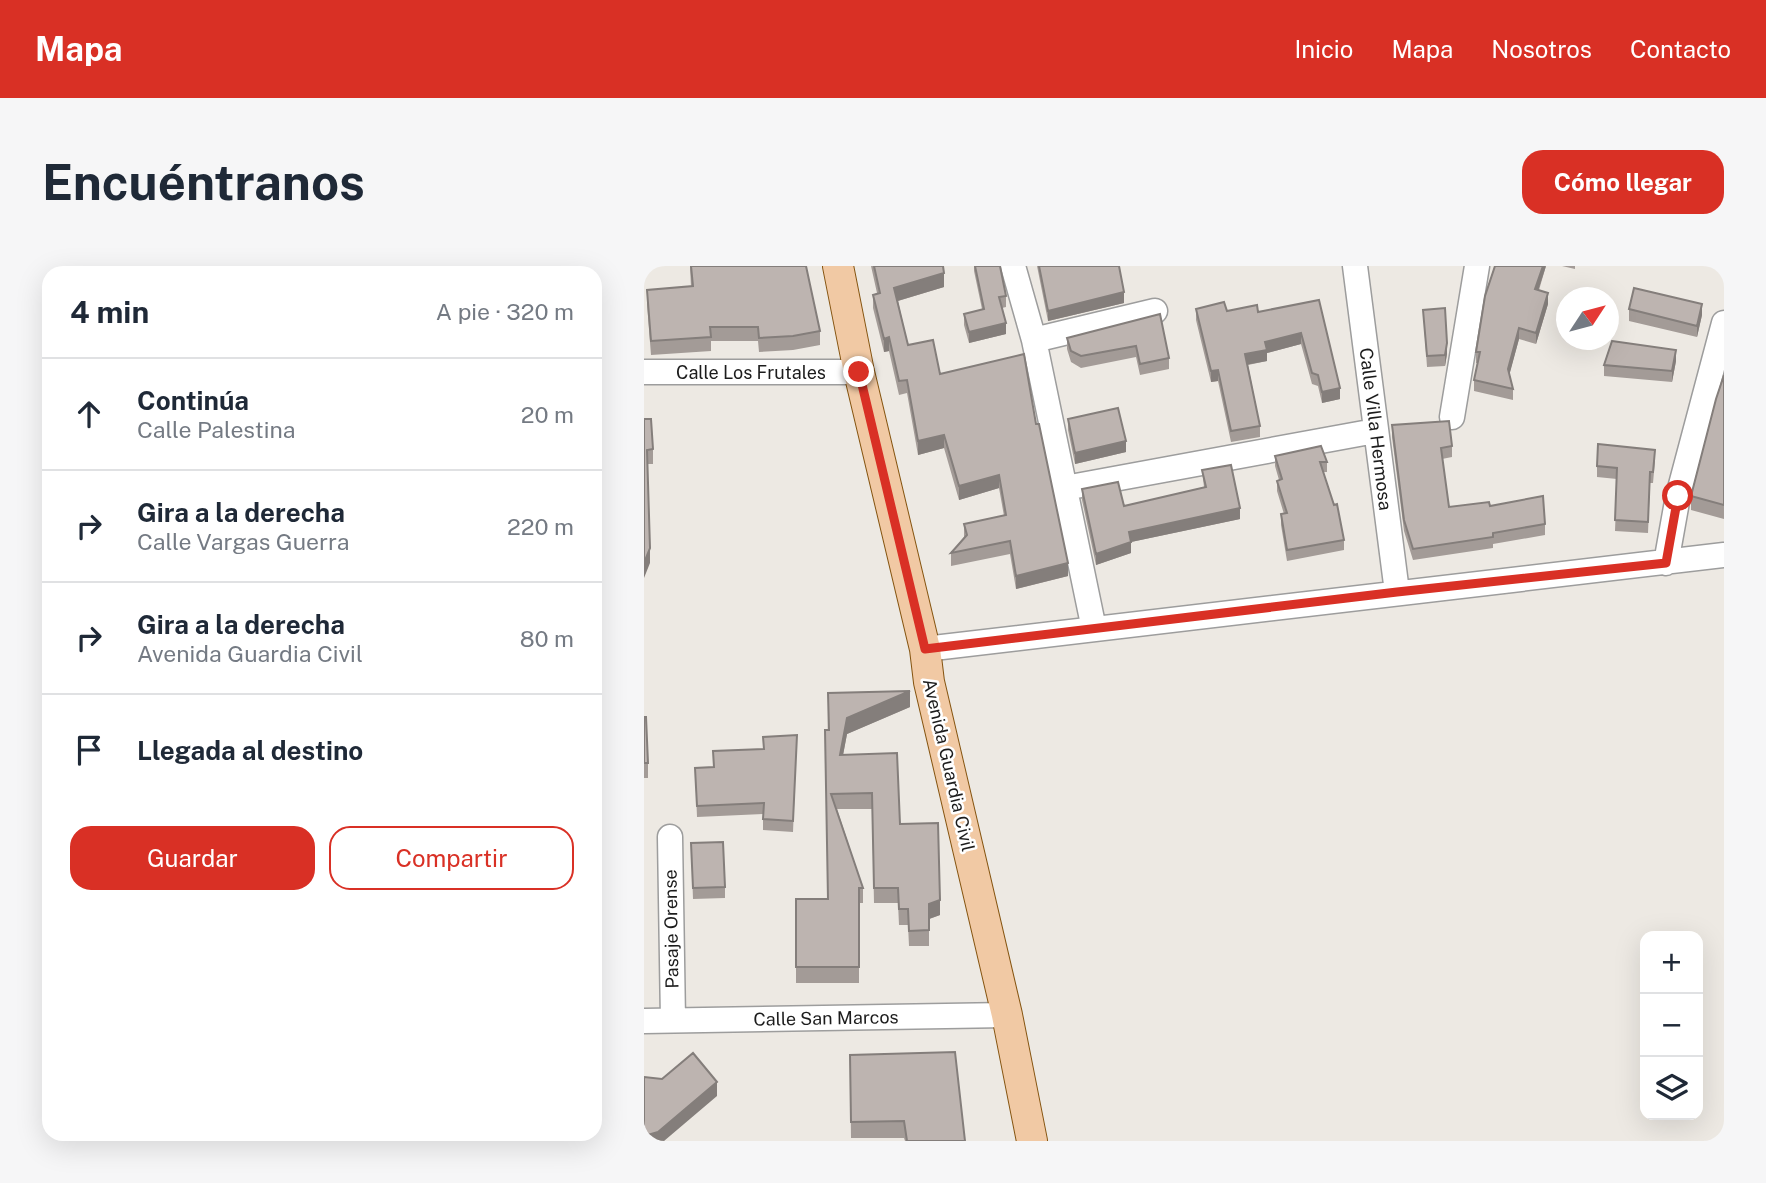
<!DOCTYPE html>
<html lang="es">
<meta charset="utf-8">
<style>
:root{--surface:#fff;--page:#f6f6f7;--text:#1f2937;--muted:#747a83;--line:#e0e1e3;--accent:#d93025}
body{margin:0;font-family:"Public Sans",sans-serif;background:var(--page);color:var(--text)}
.controls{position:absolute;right:21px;bottom:21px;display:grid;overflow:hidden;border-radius:14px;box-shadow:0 7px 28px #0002}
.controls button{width:63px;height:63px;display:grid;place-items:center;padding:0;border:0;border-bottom:2px solid var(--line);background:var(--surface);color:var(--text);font:35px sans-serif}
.compass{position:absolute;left:912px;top:21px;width:63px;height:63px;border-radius:50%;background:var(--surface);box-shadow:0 7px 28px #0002;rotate:54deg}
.stop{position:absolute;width:21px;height:21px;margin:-16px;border:5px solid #d93025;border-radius:50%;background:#fff}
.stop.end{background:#d93025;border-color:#fff;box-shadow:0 2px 7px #0008}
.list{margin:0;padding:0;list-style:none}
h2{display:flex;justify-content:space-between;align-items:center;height:91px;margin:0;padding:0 28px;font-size:30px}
h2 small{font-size:23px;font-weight:400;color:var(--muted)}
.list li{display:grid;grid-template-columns:46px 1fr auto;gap:21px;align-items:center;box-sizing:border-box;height:112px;padding:0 28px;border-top:2px solid var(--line)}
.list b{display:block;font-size:26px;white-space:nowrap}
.list p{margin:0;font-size:23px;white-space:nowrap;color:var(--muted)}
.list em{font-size:23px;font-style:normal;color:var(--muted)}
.actions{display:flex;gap:14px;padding:21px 28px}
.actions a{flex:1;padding:16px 0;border:2px solid var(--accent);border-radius:21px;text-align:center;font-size:24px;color:var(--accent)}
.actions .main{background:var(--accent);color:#fff}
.icon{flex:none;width:38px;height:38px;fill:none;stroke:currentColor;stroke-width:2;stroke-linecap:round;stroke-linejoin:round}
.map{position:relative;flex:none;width:1080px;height:875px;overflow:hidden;border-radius:21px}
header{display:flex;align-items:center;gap:42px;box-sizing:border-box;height:98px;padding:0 35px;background:var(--accent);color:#fff}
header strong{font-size:33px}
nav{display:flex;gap:38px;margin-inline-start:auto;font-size:24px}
.intro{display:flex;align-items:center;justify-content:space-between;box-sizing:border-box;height:168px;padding:0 42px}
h1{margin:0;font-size:49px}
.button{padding:18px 32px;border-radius:21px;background:var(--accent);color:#fff;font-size:24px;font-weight:700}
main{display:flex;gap:42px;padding:0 42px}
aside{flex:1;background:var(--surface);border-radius:21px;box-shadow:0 7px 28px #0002}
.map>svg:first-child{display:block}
</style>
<header>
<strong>Mapa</strong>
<nav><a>Inicio</a><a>Mapa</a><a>Nosotros</a><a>Contacto</a></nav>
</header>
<div class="intro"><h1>Encuéntranos</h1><a class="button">Cómo llegar</a></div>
<main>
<aside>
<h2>4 min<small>A pie · 320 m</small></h2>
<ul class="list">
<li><svg class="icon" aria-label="ahead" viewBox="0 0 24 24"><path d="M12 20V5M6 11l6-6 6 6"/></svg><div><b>Continúa</b><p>Calle Palestina</p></div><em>20 m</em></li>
<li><svg class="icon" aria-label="right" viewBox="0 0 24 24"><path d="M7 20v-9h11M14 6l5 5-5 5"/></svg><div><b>Gira a la derecha</b><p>Calle Vargas Guerra</p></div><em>220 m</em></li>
<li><svg class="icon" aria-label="right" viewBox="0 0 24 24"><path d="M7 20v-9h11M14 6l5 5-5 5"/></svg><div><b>Gira a la derecha</b><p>Avenida Guardia Civil</p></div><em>80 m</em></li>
<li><svg class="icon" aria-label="arrive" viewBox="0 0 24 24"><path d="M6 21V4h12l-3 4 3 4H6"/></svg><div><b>Llegada al destino</b></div></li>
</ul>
<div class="actions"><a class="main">Guardar</a><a>Compartir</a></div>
</aside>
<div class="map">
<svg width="1080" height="875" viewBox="0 0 1080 875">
<rect width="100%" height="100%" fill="#ede9e3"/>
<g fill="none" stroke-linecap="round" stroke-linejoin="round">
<defs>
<path id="minor" d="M 369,0 L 390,74 L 450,363
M 711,0 L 753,326
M 390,74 L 511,45
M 0,106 L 215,106
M 808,151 L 833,0
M 421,222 L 731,165
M 1022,297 L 1034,230 L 1080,57
M 281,383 L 1080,289
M 26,571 L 29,754
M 0,755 L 363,749"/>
<path id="major" d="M 194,0 L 215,106 L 281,383 L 285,416 L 363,749 L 388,875"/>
</defs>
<use href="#minor" stroke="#9d9d9d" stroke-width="27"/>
<use href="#major" stroke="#855410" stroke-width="32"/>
<use href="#minor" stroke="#fff" stroke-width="24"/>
<use href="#major" stroke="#f1c9a4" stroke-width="30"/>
</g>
<path fill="#a39b97" d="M 46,0 L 162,0 L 176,65 L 176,79 L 149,84 L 115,86 L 114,75 L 67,75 L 67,85 L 7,89 L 3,38 L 3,24 L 47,21 Z
M 227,0 L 299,0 L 300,21 L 254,35 L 264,79 L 296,108 L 392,158 L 424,310 L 372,323 L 366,288 L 307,300 L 307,287 L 320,271 L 320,258 L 360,250 L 355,222 L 315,234 L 300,182 L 274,189 L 263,127 L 255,129 L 245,85 L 240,86 L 229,42 L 229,29 L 233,27 Z
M 330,0 L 356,0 L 362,30 L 362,41 L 358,42 L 362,68 L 325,77 L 320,59 L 320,48 L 338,43 L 330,5 Z
M 393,0 L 475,0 L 480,37 L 404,55 Z
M 902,0 L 895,24 L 904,38 L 892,78 L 875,73 L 865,109 L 869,123 L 869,134 L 830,125 L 830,114 L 833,97 L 832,97 L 832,86 Z
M 918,0 L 931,0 L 931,3 Z
M 675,34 L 696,133 L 678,137 L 674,120 L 668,118 L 657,78 L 623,87 L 623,95 L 604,99 L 616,160 L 616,171 L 587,176 L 574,115 L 567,116 L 552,54 L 552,43 L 583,45 L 614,46 Z
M 985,43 L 1058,49 L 1053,71 L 985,55 Z
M 779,44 L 803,88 L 801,100 L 783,101 Z
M 516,48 L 525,92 L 525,103 L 496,109 L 492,91 L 437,102 L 427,96 L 423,83 L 423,72 Z
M 1032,95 L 1028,116 L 960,110 L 960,99 Z
M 1080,109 L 1080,253 L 1047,244 L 1047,230 Z
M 0,153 L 9,183 L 9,198 L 3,198 L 6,297 Z
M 424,153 L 482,186 L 431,198 L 424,164 Z
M 748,159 L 808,180 L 808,191 L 798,193 L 805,241 L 846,240 L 901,258 L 901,269 L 849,278 L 849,282 L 769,294 L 760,265 L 748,171 Z
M 631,190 L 683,196 L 683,206 L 679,206 L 700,274 L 700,284 L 643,295 L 637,259 L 637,248 L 640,248 L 633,225 L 633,215 L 635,214 L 631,200 Z
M 1011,195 L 1009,217 L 1006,217 L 1004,267 L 971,265 L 973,213 L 953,211 L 953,200 Z
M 558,204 L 596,253 L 487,276 L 487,287 L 452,299 L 438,234 L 438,223 L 480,240 L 560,221 Z
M 184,427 L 266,441 L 203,468 L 199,489 L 256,558 L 296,649 L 285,653 L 285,680 L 265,680 L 264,659 L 255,659 L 254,637 L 230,637 L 228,543 L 193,543 L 219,622 L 219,637 L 215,637 L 215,717 L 152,717 L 152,633 L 183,633 Z
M 0,451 L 4,497 L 4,512 L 0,512 Z
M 153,469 L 149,566 L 119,564 L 119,548 L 53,551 L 51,502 L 69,501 L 119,483 L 119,471 Z
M 47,577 L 81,621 L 81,632 L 49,633 Z
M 206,789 L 321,875 L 261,875 L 260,872 L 207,872 Z"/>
<path fill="#847e7b" d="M 899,0 L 902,0 L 891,34 L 891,23 Z
M 300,7 L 300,21 L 250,36 L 250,22 Z
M 480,26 L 480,37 L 404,55 L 404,45 Z
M 904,27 L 904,38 L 892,78 L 892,67 Z
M 1058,38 L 1058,49 L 1053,71 L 1053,60 Z
M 362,57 L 362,68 L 325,77 L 325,66 Z
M 875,62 L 875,73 L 864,114 L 864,103 Z
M 657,67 L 657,78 L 623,87 L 623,95 L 601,99 L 601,88 L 621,76 Z
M 245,71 L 245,85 L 240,86 L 240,73 Z
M 803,77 L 803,88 L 801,100 L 801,89 Z
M 1032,84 L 1032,95 L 1028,116 L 1028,105 Z
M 574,104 L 574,115 L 567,116 L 567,105 Z
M 696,122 L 696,133 L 678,137 L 678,126 Z
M 300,169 L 300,182 L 274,189 L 274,175 Z
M 482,175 L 482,186 L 431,198 L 431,187 Z
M 355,209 L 355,222 L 315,234 L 315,220 Z
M 596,242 L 596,253 L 487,276 L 487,287 L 452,299 L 452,288 L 485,266 Z
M 6,282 L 6,297 L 0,312 L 0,297 Z
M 424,297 L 424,310 L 372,323 L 372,310 Z
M 266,425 L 266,441 L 203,468 L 196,505 L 196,489 L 203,452 Z
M 296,634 L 296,649 L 285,653 L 285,638 Z
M 73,816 L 73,830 L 20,875 L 0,875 L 0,870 Z"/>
<path fill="#bdb4b0" stroke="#847e7b" stroke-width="2" d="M 47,0 L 162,0 L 176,65 L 149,70 L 115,72 L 114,61 L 66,61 L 67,71 L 7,75 L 3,24 L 49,20 Z
M 230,0 L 299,0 L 300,7 L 250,22 L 264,79 L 289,74 L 296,108 L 380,88 L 392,158 L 395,158 L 424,297 L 372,310 L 366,275 L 307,287 L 323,269 L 320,258 L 362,249 L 355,209 L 315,220 L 300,169 L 274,175 L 263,114 L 255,115 L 245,71 L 240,73 L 229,29 L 236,27 Z
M 331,0 L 356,0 L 362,30 L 355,31 L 362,57 L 325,66 L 320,48 L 340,43 Z
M 395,0 L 475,0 L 480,26 L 404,45 Z
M 851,0 L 899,0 L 891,23 L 904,27 L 892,67 L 875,62 L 864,103 L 869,123 L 830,114 L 836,86 L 832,86 L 841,30 Z
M 990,22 L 1058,38 L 1053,60 L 985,43 Z
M 675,34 L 696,122 L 678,126 L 674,109 L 668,107 L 657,67 L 621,76 L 623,84 L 601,88 L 616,160 L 587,165 L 574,104 L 567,105 L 552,43 L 580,36 L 583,45 L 613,39 L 614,46 Z
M 801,42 L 803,77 L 801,89 L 783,90 L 779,44 Z
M 516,48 L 525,92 L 496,98 L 492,80 L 437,90 L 427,85 L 423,72 Z
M 968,75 L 1032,84 L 1028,105 L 960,99 Z
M 1080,109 L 1080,239 L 1047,230 L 1072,133 Z
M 474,142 L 482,175 L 431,187 L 424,153 Z
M 0,153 L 7,153 L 9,183 L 3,184 L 6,282 L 0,297 Z
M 805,155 L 808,180 L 797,182 L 805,241 L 845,236 L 846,240 L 899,230 L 901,258 L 849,267 L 849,271 L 769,283 L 760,254 L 748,159 Z
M 954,178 L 1011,184 L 1009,206 L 1006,206 L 1004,256 L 971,254 L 973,202 L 953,200 Z
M 677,180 L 683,196 L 676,196 L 690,239 L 693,238 L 700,274 L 643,284 L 637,248 L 643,247 L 633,215 L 638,213 L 631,190 Z
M 587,199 L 596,242 L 485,266 L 487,276 L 452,288 L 438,223 L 474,216 L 480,240 L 562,221 L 558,204 Z
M 266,425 L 203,452 L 196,489 L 253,487 L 256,558 L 294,557 L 296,634 L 285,638 L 285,664 L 265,665 L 264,643 L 255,643 L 254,622 L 230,622 L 228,527 L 187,528 L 219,622 L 215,622 L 215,701 L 152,701 L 152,633 L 184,633 L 181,464 L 185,464 L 184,427 Z
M 0,451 L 2,451 L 4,497 L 0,497 Z
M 153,469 L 149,555 L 119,553 L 120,537 L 53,540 L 51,502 L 70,501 L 69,485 L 120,483 L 119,471 Z
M 79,576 L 81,621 L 49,622 L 47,577 Z
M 311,786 L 321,875 L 263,875 L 260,855 L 207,856 L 206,789 Z
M 49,787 L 73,816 L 14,866 L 0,870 L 0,811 L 18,813 Z"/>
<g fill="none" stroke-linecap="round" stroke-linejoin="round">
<path stroke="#d93025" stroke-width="9" d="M 215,106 L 281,383 L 753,326 L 1022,297 L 1034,230"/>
</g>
<g text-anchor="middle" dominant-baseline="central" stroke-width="5" stroke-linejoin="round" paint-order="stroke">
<g font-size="18" fill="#1c1c1c" stroke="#fff">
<text x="107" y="106">Calle Los Frutales</text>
<text transform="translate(732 163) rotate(83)">Calle Villa Hermosa</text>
<text transform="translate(305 499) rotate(77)">Avenida Guardia Civil</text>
<text transform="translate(27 663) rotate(-91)">Pasaje Orense</text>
<text transform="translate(182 752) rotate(-1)">Calle San Marcos</text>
</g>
</g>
</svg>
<div class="controls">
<button>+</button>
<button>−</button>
<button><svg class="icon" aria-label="layers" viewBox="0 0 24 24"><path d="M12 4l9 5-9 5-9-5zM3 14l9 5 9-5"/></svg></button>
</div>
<svg class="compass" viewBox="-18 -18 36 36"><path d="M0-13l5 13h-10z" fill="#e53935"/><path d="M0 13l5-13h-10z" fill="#747a83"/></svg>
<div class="stop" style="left:1034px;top:230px"></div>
<div class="stop end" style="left:215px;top:106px"></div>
</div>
</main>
